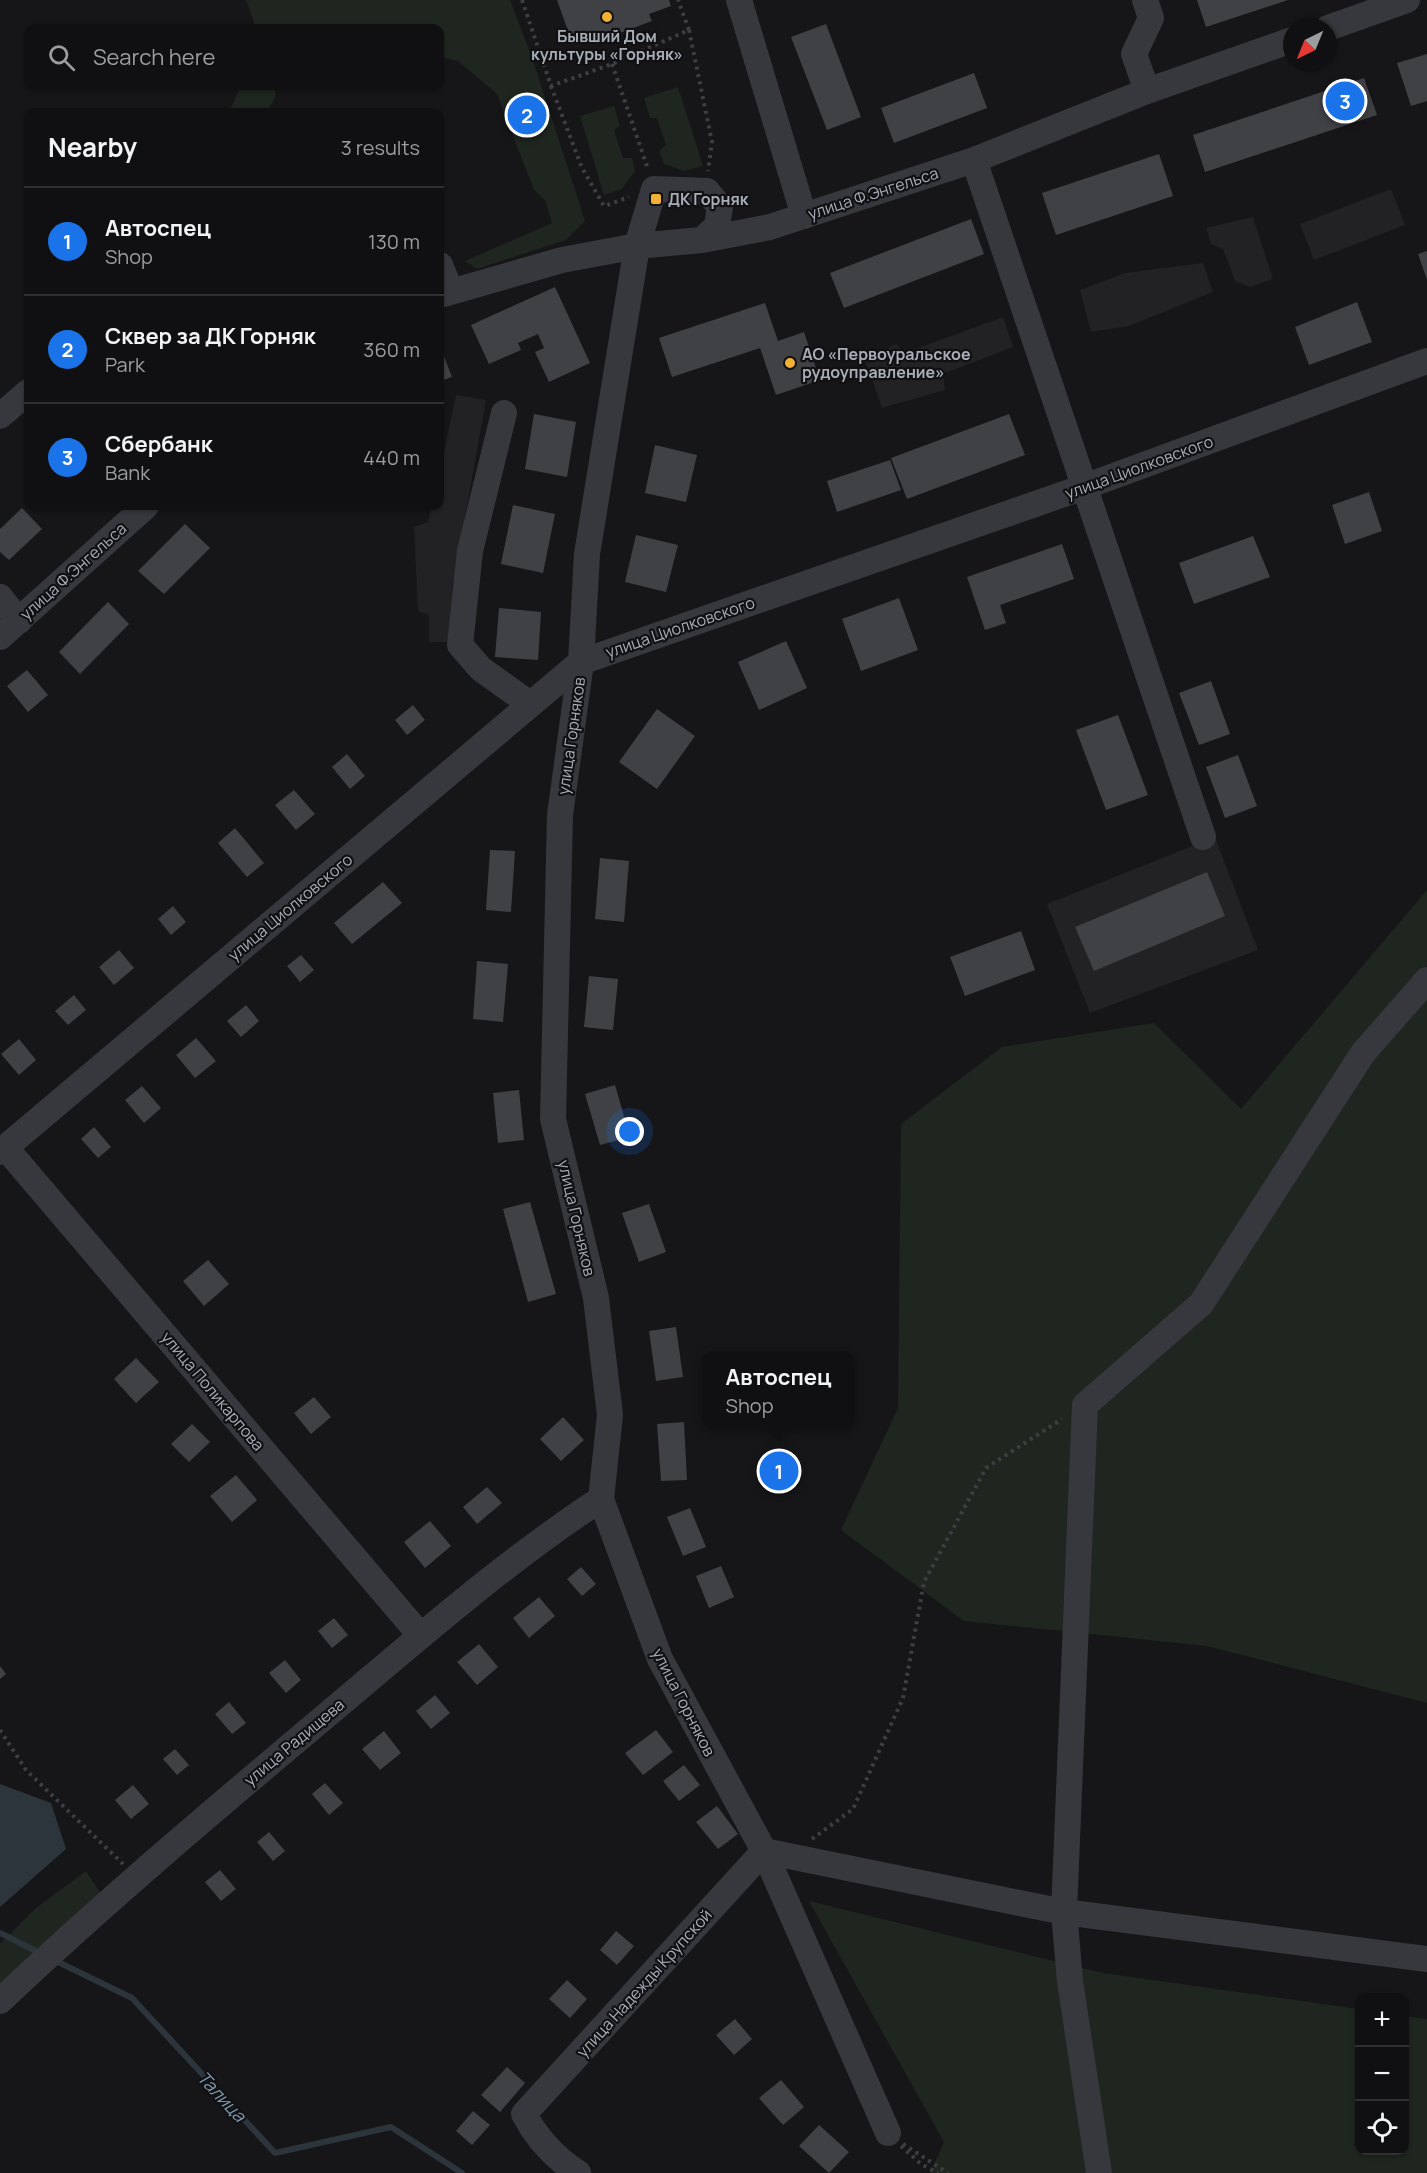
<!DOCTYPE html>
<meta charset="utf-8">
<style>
:root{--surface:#101012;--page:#1e1e20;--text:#f1f3f6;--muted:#9c9d9f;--line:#303032;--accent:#1a73e8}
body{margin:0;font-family:Manrope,sans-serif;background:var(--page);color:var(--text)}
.controls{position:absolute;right:18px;bottom:18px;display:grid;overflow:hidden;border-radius:12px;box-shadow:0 2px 4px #0004}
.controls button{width:54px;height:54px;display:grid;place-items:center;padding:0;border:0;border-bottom:2px solid var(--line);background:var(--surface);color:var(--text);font:30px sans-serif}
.compass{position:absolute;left:1283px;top:18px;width:54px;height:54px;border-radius:50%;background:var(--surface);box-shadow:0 2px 4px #0004;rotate:223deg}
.you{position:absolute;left:630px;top:1132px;width:21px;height:21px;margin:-15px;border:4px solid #fff;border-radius:50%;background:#1a73e8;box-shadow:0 0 0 9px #1a73e833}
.badge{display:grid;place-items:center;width:39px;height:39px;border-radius:50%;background:var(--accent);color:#fff;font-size:20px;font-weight:700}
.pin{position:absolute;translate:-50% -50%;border:3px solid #fff;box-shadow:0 2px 6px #0006}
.popup{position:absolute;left:702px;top:1351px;width:153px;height:78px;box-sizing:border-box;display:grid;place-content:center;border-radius:12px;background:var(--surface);filter:drop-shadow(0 2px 4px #0005);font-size:20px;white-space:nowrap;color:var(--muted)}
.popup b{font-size:22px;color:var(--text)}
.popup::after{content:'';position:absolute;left:50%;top:100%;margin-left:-12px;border:12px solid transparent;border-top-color:var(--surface)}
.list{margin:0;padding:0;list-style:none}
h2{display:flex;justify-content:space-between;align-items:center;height:78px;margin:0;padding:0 24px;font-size:26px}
h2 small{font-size:20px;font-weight:400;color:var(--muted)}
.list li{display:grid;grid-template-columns:39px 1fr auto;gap:18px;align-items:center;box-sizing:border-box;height:108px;padding:0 24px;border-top:2px solid var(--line)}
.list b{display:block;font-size:22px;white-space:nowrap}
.list p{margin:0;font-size:20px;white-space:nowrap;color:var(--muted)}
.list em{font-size:20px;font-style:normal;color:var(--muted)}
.icon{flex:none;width:33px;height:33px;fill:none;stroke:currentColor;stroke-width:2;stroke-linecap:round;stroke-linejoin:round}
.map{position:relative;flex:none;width:1427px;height:2173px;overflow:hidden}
.search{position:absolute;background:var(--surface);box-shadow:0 2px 4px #0004;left:24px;top:24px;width:420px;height:66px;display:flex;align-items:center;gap:15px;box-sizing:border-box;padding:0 21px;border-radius:12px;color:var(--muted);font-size:22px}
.panel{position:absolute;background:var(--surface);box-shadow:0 2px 4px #0004;left:24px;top:108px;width:420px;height:402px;border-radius:12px}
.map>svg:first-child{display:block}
</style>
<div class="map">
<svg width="1427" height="2173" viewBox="0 0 1427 2173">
<rect width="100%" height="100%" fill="#161618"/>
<path fill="#222225" d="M 1391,189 L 1405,225 L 1314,260 L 1300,224 Z
M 1253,217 L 1273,279 L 1250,287 L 1235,281 L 1223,249 L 1211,244 L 1206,228 Z
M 1203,263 L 1213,292 L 1129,326 L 1091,332 L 1080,290 L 1125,273 Z
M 1003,317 L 1013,347 L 943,374 L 945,390 L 882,408 L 865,359 L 896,344 L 905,353 Z
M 456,395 L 486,400 L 453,584 L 448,642 L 429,642 L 429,615 L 418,611 L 414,527 L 428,522 L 432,506 L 440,506 L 440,471 Z
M 1215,837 L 1258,950 L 1090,1013 L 1047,904 Z"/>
<path fill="#1e261f" d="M 246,0 L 510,0 L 533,60 L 585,221 L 566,240 L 477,269 L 465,261 L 552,223 L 545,200 L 534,190 L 497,94 L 458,61 L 440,57 L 440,28 L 256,28 Z
M 241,86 L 276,86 L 275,98 L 267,112 L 229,112 Z
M 678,87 L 703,166 L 684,171 L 664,164 L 659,151 L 666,145 L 657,118 L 650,118 L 644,98 Z
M 614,106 L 620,126 L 614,130 L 623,158 L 632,158 L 635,171 L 622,189 L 604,195 L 580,116 Z
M 1427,890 L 1427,1703 L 1207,1646 L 964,1621 L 841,1530 L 898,1408 L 901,1124 L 1002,1047 L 1154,1023 L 1241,1109 Z
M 86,1871 L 102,1895 L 0,1984 L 0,1944 L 36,1908 Z
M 809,1901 L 1103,1973 L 1359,2009 L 1360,2150 L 1404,2150 L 1405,2016 L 1427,2019 L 1427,2173 L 930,2173 L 944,2142 Z"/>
<path fill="#2c353c" d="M 0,1784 L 51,1803 L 66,1849 L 0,1907 Z"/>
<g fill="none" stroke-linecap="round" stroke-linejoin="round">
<path stroke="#2c353c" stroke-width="6" d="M 0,1933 L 42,1954
M 54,1960 L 132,1998 L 275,2153 L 391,2127 L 462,2173"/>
</g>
<path fill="#404145" d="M 557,0 L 669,0 L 671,6 L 649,14 L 652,21 L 596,42 L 594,34 L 572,42 Z
M 1197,0 L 1288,0 L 1206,27 Z
M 826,24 L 861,117 L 827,130 L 791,37 Z
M 1427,54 L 1427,101 L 1411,106 L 1397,63 Z
M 974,73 L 987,108 L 894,143 L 881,108 Z
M 1364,78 L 1377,115 L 1205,172 L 1193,135 Z
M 1159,154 L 1173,196 L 1056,235 L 1042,193 Z
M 971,219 L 984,254 L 844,308 L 830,273 Z
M 1427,251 L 1427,280 L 1418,254 Z
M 555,287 L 590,363 L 549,382 L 535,352 L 544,348 L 538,334 L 518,343 L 521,350 L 489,364 L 471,325 Z
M 1357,302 L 1372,342 L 1309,365 L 1295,327 Z
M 765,303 L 778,341 L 804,332 L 820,380 L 776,395 L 760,348 L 672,377 L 659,338 Z
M 440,346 L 452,377 L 440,381 Z
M 534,414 L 576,422 L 567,477 L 525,469 Z
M 1009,414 L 1025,455 L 907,499 L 891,458 Z
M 655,445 L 697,455 L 686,502 L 645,493 Z
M 890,460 L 901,490 L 837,512 L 827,481 Z
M 1369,492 L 1382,531 L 1345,544 L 1332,505 Z
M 513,505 L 555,514 L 543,573 L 501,564 Z
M 22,508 L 42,529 L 9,560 L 0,552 L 0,529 Z
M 185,524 L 210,548 L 164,594 L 138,571 Z
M 636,535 L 678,545 L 666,592 L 625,582 Z
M 1253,536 L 1270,577 L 1194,604 L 1179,563 Z
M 1062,544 L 1074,579 L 1000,605 L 1006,623 L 985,630 L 967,577 Z
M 899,598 L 918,650 L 861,671 L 842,619 Z
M 108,602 L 129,624 L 80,674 L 59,652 Z
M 499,608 L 541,612 L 538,660 L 495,657 Z
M 786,641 L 807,688 L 759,710 L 738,662 Z
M 27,670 L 48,695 L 28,712 L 7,686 Z
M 1211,681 L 1230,734 L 1199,745 L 1179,693 Z
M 413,705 L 425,720 L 407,735 L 395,720 Z
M 657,709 L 695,736 L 657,789 L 619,762 Z
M 1118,715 L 1148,795 L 1106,810 L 1076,730 Z
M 347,754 L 365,776 L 350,789 L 332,767 Z
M 1238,755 L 1257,806 L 1225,818 L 1206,767 Z
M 294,790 L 315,814 L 296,830 L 275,805 Z
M 235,828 L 264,863 L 247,877 L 218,843 Z
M 490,850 L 515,851 L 511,912 L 486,910 Z
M 600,858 L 629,861 L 624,922 L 595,919 Z
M 1207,872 L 1225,916 L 1094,971 L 1075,927 Z
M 383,882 L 402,903 L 352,944 L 334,923 Z
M 173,906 L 186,922 L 171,935 L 158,919 Z
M 1021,931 L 1035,970 L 965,996 L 950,957 Z
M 119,950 L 134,968 L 114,985 L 99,967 Z
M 301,955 L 314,970 L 300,982 L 287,966 Z
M 477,961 L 508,964 L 503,1022 L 473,1019 Z
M 589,976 L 618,979 L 613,1030 L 584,1027 Z
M 74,995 L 86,1010 L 68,1025 L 55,1011 Z
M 246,1005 L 259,1021 L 241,1037 L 227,1021 Z
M 196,1038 L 216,1061 L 195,1078 L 176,1055 Z
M 19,1039 L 36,1060 L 19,1075 L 1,1054 Z
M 615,1085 L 630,1137 L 600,1145 L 585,1094 Z
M 142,1086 L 161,1108 L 144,1123 L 125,1100 Z
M 519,1090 L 524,1140 L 498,1143 L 493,1093 Z
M 94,1127 L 111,1147 L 98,1158 L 81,1139 Z
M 530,1202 L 556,1294 L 528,1302 L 503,1209 Z
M 649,1204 L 666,1252 L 639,1262 L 622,1213 Z
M 208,1260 L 229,1284 L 204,1306 L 183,1281 Z
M 676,1327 L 683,1377 L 656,1381 L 649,1331 Z
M 136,1358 L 159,1382 L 136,1403 L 114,1379 Z
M 314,1397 L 331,1417 L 311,1434 L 294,1413 Z
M 563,1417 L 584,1440 L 561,1461 L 540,1439 Z
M 684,1422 L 687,1480 L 661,1481 L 657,1424 Z
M 192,1424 L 210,1442 L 189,1462 L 171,1444 Z
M 236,1475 L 257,1500 L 232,1522 L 210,1496 Z
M 487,1487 L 502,1503 L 477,1524 L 463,1507 Z
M 690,1508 L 706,1547 L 683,1556 L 667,1517 Z
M 430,1521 L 451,1546 L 425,1568 L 404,1542 Z
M 721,1566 L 734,1597 L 709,1608 L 696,1576 Z
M 581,1567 L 596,1584 L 582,1596 L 567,1579 Z
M 539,1597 L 555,1616 L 529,1638 L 513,1618 Z
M 334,1618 L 348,1635 L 332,1648 L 318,1631 Z
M 479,1644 L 498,1667 L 477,1685 L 457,1662 Z
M 285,1660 L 301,1680 L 286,1693 L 269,1673 Z
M 0,1666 L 6,1674 L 0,1679 Z
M 435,1695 L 450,1713 L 431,1729 L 416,1711 Z
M 229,1702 L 246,1723 L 232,1734 L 215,1714 Z
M 656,1730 L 673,1752 L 643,1775 L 625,1753 Z
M 384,1731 L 401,1753 L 380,1770 L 362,1749 Z
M 175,1749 L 189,1765 L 177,1775 L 163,1759 Z
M 684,1765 L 700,1785 L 679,1801 L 663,1781 Z
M 325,1783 L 343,1803 L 329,1815 L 312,1794 Z
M 133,1785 L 149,1804 L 131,1819 L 115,1800 Z
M 717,1806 L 738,1834 L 718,1849 L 696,1822 Z
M 269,1832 L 285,1851 L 273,1861 L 257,1842 Z
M 220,1870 L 236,1889 L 221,1901 L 205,1882 Z
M 616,1931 L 634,1946 L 617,1965 L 600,1950 Z
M 567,1980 L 587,1999 L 570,2018 L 549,1999 Z
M 735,2019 L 752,2039 L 734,2055 L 716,2035 Z
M 507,2067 L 525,2083 L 500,2112 L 481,2095 Z
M 781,2080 L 804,2107 L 783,2125 L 759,2098 Z
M 473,2111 L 490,2125 L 472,2145 L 456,2131 Z
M 819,2125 L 849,2152 L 829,2173 L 799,2146 Z"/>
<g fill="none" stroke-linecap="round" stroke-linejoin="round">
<path stroke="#3d3f44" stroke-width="4" stroke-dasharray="3 4.5" stroke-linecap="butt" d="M 522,0 L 551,86 L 612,64 L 689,30 L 678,0
M 689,30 L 712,142 L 708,171
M 612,64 L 648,169
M 551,86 L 582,168 L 604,206 L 629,197
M 0,1730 L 26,1770 L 123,1864
M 812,1839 L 853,1809 L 903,1698 L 924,1582 L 986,1468 L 1062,1419
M 903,2144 L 948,2173
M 901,2146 L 921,2164 L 938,2173"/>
<path stroke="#37383d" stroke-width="26" d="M 739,0 L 804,216
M 1145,0 L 1151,18 L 1134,54 L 1147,91
M 1328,28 L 1407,0
M 974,160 L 1203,837
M 702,240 L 717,226 L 720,207 L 707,191 L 654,189 L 637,246 L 587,554 L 581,662 L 560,815 L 553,1119 L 596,1298 L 610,1415 L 601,1499 L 660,1659 L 764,1851 L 888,2133
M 440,265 L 451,292
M 440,295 L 562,260 L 637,246 L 702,240 L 770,227 L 974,160 L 1147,91 L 1292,40
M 504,413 L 470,551 L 460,645 L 481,669 L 530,704
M 0,416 L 28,392
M 0,597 L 19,621
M 0,637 L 146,506
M 5,1147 L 421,1636
M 0,1152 L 581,662 L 1084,487 L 1427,361
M 0,2001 C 108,1899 221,1804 334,1709 C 421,1636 506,1561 601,1499
M 578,2173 C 555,2158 537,2139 524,2114 L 764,1851 L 1064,1912 L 1427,1959
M 1099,2173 L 1070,1981 L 1064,1912 L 1085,1405 L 1201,1304 L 1363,1053 L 1427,980"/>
</g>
<g fill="#f2b134" stroke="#111113" stroke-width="2">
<circle cx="607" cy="17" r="6"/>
<rect x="650" y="193" width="12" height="12" rx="3"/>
<circle cx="790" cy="363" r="6"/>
</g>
<g text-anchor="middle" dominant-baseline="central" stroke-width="4.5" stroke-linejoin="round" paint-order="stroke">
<g font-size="16" font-weight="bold" fill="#a8adb8" stroke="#111113" text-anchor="start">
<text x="607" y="36" text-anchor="middle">Бывший Дом<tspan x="607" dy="18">культуры «Горняк»</tspan></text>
<text x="668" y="199">ДК Горняк</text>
<text x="802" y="354">АО «Первоуральское<tspan x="802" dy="18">рудоуправление»</tspan></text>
</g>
<g font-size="16" fill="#a8adb8" stroke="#111113">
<text transform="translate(873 193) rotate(-18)">улица Ф.Энгельса</text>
<text transform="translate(1139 467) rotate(-20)">улица Циолковского</text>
<text transform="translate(73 571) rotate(-42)">улица Ф.Энгельса</text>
<text transform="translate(680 627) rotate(-19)">улица Циолковского</text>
<text transform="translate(571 736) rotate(-82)">улица Горняков</text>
<text transform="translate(290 907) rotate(-40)">улица Циолковского</text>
<text transform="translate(577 1218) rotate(77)">улица Горняков</text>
<text transform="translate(213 1391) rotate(50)">улица Поликарпова</text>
<text transform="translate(684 1702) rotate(63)">улица Горняков</text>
<text transform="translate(294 1742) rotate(-40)">улица Радищева</text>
<text transform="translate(644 1983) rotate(-48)">улица Надежды Крупской</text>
</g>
<g font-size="18" font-style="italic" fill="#7f9bb3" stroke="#111113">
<text transform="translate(222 2096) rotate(47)">Талица</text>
</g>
</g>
</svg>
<div class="controls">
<button>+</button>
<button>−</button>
<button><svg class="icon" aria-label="locate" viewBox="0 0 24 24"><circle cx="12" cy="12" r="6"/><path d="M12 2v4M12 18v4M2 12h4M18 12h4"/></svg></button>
</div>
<svg class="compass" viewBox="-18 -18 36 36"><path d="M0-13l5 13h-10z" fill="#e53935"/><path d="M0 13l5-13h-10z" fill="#9c9d9f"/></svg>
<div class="you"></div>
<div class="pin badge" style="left:779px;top:1471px">1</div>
<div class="popup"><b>Автоспец</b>Shop</div>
<div class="pin badge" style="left:527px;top:115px">2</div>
<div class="pin badge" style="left:1345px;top:101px">3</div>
<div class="search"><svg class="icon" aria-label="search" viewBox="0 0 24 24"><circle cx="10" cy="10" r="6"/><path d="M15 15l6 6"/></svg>Search here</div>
<section class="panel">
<h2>Nearby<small>3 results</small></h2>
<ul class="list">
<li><span class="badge">1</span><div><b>Автоспец</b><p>Shop</p></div><em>130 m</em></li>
<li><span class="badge">2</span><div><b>Сквер за ДК Горняк</b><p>Park</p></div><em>360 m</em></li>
<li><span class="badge">3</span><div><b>Сбербанк</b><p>Bank</p></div><em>440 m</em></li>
</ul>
</section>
</div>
